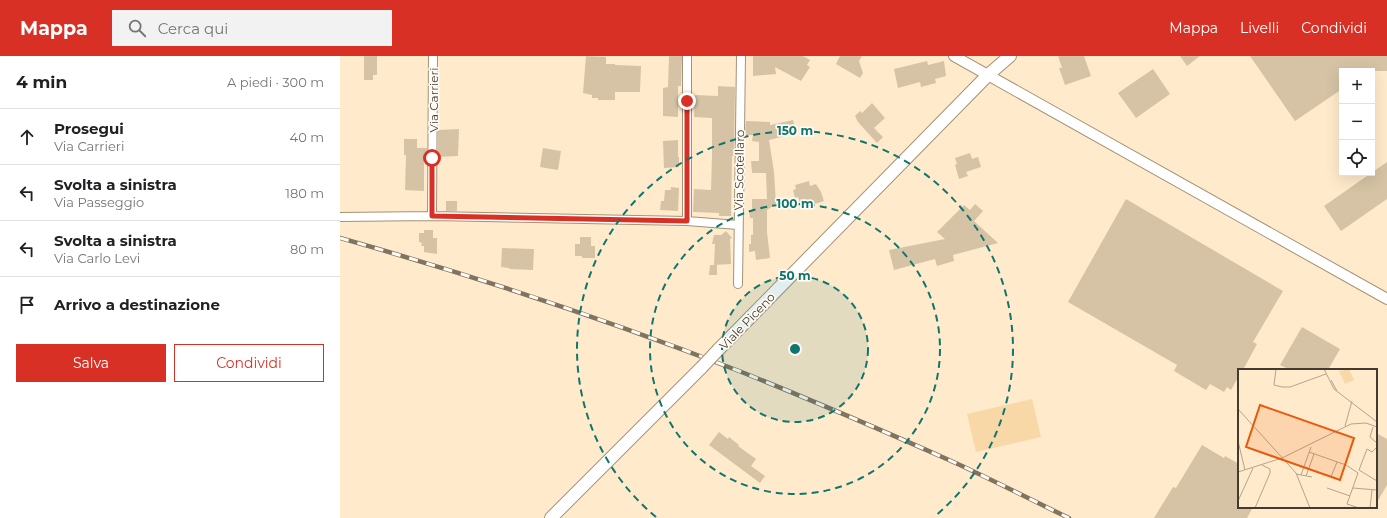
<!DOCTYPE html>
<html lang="it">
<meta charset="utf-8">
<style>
:root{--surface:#fff;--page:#f2f2f2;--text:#202124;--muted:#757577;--line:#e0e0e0;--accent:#d93025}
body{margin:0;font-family:Montserrat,sans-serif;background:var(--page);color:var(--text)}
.controls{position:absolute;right:12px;top:12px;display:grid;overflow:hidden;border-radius:0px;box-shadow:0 4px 16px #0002}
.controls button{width:36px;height:36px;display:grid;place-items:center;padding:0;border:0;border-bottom:1px solid var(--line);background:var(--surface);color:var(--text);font:20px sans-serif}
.stop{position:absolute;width:12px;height:12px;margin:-9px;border:3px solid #d93025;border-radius:50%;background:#fff}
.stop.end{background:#d93025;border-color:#fff;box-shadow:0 1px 4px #0008}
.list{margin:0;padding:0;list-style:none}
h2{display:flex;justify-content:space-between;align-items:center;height:52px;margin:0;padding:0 16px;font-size:17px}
h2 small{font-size:13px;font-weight:400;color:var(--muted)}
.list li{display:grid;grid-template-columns:26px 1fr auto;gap:12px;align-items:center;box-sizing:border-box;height:56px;padding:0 16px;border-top:1px solid var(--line)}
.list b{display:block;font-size:15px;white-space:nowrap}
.list p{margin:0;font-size:13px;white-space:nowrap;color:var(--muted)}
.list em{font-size:13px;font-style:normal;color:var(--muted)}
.actions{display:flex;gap:8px;padding:12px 16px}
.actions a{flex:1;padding:9px 0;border:1px solid var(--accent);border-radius:0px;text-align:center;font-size:14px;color:var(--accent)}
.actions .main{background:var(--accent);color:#fff}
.icon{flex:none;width:22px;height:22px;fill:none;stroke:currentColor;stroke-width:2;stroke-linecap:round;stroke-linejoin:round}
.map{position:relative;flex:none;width:1047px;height:462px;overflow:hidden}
header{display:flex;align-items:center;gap:24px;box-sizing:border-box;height:56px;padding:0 20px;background:var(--accent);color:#fff}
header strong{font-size:19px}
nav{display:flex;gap:22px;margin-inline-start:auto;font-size:14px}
.search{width:280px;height:36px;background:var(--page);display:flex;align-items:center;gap:10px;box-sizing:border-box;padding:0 14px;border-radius:0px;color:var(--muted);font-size:15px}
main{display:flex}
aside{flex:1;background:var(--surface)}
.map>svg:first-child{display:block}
</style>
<header>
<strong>Mappa</strong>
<div class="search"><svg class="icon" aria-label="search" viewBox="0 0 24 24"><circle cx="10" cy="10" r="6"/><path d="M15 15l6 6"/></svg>Cerca qui</div>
<nav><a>Mappa</a><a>Livelli</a><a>Condividi</a></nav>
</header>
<main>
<aside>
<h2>4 min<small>A piedi · 300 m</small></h2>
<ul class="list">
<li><svg class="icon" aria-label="ahead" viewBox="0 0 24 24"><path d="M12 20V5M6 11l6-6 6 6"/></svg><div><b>Prosegui</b><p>Via Carrieri</p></div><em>40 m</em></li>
<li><svg class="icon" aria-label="left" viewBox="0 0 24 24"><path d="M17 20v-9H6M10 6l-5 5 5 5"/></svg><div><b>Svolta a sinistra</b><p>Via Passeggio</p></div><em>180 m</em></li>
<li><svg class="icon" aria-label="left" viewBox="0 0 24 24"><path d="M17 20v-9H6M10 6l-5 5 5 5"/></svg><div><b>Svolta a sinistra</b><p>Via Carlo Levi</p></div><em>80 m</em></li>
<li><svg class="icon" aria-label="arrive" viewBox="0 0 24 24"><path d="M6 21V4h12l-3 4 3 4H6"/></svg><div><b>Arrivo a destinazione</b></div></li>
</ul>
<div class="actions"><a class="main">Salva</a><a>Condividi</a></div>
</aside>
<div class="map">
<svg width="1047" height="462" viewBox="0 0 1047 462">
<rect width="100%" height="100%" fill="#ffeacb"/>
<path fill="#f8d8a7" d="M 692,343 L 701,381 L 636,396 L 627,358 Z"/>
<path fill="#d6c3a5" d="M 24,0 L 37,0 L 37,19 L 33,19 L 33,24 L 24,24 Z
M 246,0 L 266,1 L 266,8 L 275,8 L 275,9 L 301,10 L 300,36 L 275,36 L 275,44 L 258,44 L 258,42 L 252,42 L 252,39 L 243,37 Z
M 329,0 L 342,0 L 341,30 L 338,30 L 338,61 L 323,60 L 323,32 L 328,31 Z
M 413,0 L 463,0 L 470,4 L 467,9 L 470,11 L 461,25 L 435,11 L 436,18 L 413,20 Z
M 500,0 L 522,0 L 519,5 L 523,17 L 520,22 L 496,8 Z
M 718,0 L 744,0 L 751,20 L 725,29 L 719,12 L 722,12 Z
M 840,0 L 860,0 L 847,10 Z
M 910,0 L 1047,0 L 1047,15 L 1002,15 L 1002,33 L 955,65 Z
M 587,5 L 588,9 L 604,5 L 606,20 L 595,23 L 596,27 L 581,31 L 580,26 L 558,32 L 554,13 Z
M 813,13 L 830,38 L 796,62 L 778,37 Z
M 378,30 L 395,31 L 394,100 L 392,100 L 391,160 L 379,160 L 379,157 L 353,156 L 354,133 L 371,134 L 372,100 L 372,62 L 354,61 L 355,39 L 378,40 Z
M 532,47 L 545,62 L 534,72 L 543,81 L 537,87 L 518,66 L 515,60 L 520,55 L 522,57 Z
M 453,64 L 457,77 L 429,84 L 434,116 L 436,148 L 427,154 L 427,176 L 430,202 L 416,204 L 415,195 L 409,196 L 409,188 L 411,188 L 411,179 L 413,179 L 413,162 L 410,162 L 409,154 L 412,154 L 412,143 L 427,143 L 426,117 L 412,117 L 411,105 L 419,105 L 419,86 L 412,85 L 413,79 L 405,79 L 406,65 L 430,66 L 430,69 Z
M 119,73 L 118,100 L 98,101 L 98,74 Z
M 64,83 L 77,83 L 77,92 L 87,92 L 87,101 L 84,101 L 84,135 L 65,134 L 66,99 L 64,99 Z
M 338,84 L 338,101 L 339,101 L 339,111 L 324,112 L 323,85 Z
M 203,92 L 221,95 L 218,114 L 200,111 Z
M 630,97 L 632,103 L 638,101 L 641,111 L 626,116 L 628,120 L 619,123 L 615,109 L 617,108 L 615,102 Z
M 1047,106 L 1047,143 L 1001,175 L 984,150 Z
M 469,125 L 470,130 L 476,128 L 481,136 L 484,145 L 469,150 L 469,148 L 461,150 L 458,141 L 455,142 L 453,134 L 456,133 L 455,129 Z
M 331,131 L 339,132 L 338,155 L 320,154 L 321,145 L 324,145 L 325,134 L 331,134 Z
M 786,143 L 943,235 L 913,286 L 917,288 L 903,314 L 899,314 L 899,320 L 891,334 L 887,331 L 884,336 L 870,328 L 866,334 L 834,315 L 837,309 L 728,246 Z
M 106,145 L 117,145 L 117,155 L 106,155 Z
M 635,148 L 643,155 L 634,165 L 658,187 L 613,199 L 614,205 L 597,210 L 595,203 L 554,214 L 549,194 L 605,183 L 597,176 L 624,149 L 630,154 Z
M 84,174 L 93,174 L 93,182 L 97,182 L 97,198 L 84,196 L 84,190 L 81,190 L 82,187 L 79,186 L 79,177 L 84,177 Z
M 386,175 L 392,182 L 390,183 L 391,208 L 374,209 L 375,188 L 372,188 L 374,179 L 381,179 Z
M 240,181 L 251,181 L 251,190 L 255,190 L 255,202 L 242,202 L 242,200 L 235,200 L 235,188 L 240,188 Z
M 162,192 L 194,193 L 193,214 L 169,213 L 169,212 L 161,211 Z
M 370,209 L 377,209 L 377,219 L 369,219 Z
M 962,271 L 1000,293 L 988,314 L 950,314 L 940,309 Z
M 379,376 L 388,383 L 389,381 L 399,389 L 398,390 L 416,403 L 411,410 L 425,420 L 420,427 L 369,389 Z
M 1036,377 L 1047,383 L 1047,429 L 1036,448 Z
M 862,389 L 884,402 L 885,400 L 899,408 L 899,451 L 913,451 L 907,462 L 814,462 L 833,431 L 836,432 Z"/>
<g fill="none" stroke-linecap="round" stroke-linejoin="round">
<defs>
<path id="minor" d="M 347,0 L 347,165
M 92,160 L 93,0
M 0,161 L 92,160 L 347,165 L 398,169
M 398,228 L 401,0"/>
<path id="tertiary" d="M 614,0 L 1047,243"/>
<path id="primary" d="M 378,294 L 648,19 L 670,0
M 211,462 L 362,311"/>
</defs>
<use href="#minor" stroke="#a49275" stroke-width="10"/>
<use href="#tertiary" stroke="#a49275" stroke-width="12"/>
<use href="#primary" stroke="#a49275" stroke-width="14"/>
<use href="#minor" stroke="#fff" stroke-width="8"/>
<use href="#tertiary" stroke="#fff" stroke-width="10"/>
<use href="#primary" stroke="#fff" stroke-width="12"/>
<defs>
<path id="rail" d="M 0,182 C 135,220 268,264 399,315 C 469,343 539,373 609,404 C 649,422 689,443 729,462"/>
</defs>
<use href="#rail" stroke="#807461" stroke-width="4.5"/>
<use href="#rail" stroke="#fefaf4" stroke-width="3" stroke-dasharray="9" stroke-linecap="butt"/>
<defs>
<path id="primary-bridge" d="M 362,311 L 378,294"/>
</defs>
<use href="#primary-bridge" stroke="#a49275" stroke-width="14" stroke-linecap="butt"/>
<use href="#primary-bridge" stroke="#fff" stroke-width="12"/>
</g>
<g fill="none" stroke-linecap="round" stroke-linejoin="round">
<path stroke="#d93025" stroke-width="5" d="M 92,102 L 92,160 L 347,165 L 347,45"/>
</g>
<circle cx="455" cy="293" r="73" fill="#0f766e" fill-opacity=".12"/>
<g fill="none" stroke="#0f766e" stroke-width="2" stroke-dasharray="7 5">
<circle cx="455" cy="293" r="73"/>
<circle cx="455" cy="293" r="145"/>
<path d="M316 461A218 218 0 1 1 594 461"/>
</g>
<g text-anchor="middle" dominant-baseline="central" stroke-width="3.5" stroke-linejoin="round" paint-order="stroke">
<g font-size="12" fill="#433b2f" stroke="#fefaf4">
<text transform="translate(93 44) rotate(-90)">Via Carrieri</text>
<text transform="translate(399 114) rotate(-89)">Via Scotellaro</text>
<text transform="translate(407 265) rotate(-46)">Viale Piceno</text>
</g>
</g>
<g transform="translate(898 313)">
<rect width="139" height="139" fill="#ffeacb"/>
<path d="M 111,0 L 116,11 L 107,15 L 101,2 Z" fill="#f8d8a7"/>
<path fill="none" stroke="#b4a48d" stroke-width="1" d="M 38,0 L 36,16 L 44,18 L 52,18 L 88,5M 86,0 L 96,20 L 139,53M 93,11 L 99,22M 0,40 L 58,104 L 72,139M 107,57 L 114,32M 135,58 L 132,68 L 139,74M 0,72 L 7,101M 139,78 L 134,83 L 129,80 L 121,101 L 139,112M 71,83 L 108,96 L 120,104 L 109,135 L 121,139M 0,103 L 44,89 L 113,55 L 128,54 L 139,58M 58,105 L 74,108M 63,106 L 73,78M 68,107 L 76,85M 93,108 L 99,93M 89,119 L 112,127M 115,119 L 139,121M 0,132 L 15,99M 17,139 L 32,104 L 32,100 L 24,96M 132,139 L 134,121"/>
<path fill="#e8590c" fill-opacity="0.15" stroke="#e8590c" stroke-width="2" d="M 22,36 L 116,69 L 102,111 L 8,78 Z"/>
<rect width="139" height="139" fill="none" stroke="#433b2f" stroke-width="2"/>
</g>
<circle cx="455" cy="293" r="6" fill="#0f766e" stroke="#fefaf4" stroke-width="2"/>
<g font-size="12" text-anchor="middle" font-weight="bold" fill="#0f766e" stroke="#fefaf4" stroke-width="3.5" stroke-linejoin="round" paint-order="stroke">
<text x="455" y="79">150 m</text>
<text x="455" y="152">100 m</text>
<text x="455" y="224">50 m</text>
</g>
</svg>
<div class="controls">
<button>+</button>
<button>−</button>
<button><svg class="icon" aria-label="locate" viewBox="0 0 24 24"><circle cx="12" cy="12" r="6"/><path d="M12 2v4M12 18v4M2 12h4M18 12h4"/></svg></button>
</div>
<div class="stop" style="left:92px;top:102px"></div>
<div class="stop end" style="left:347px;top:45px"></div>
</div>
</main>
